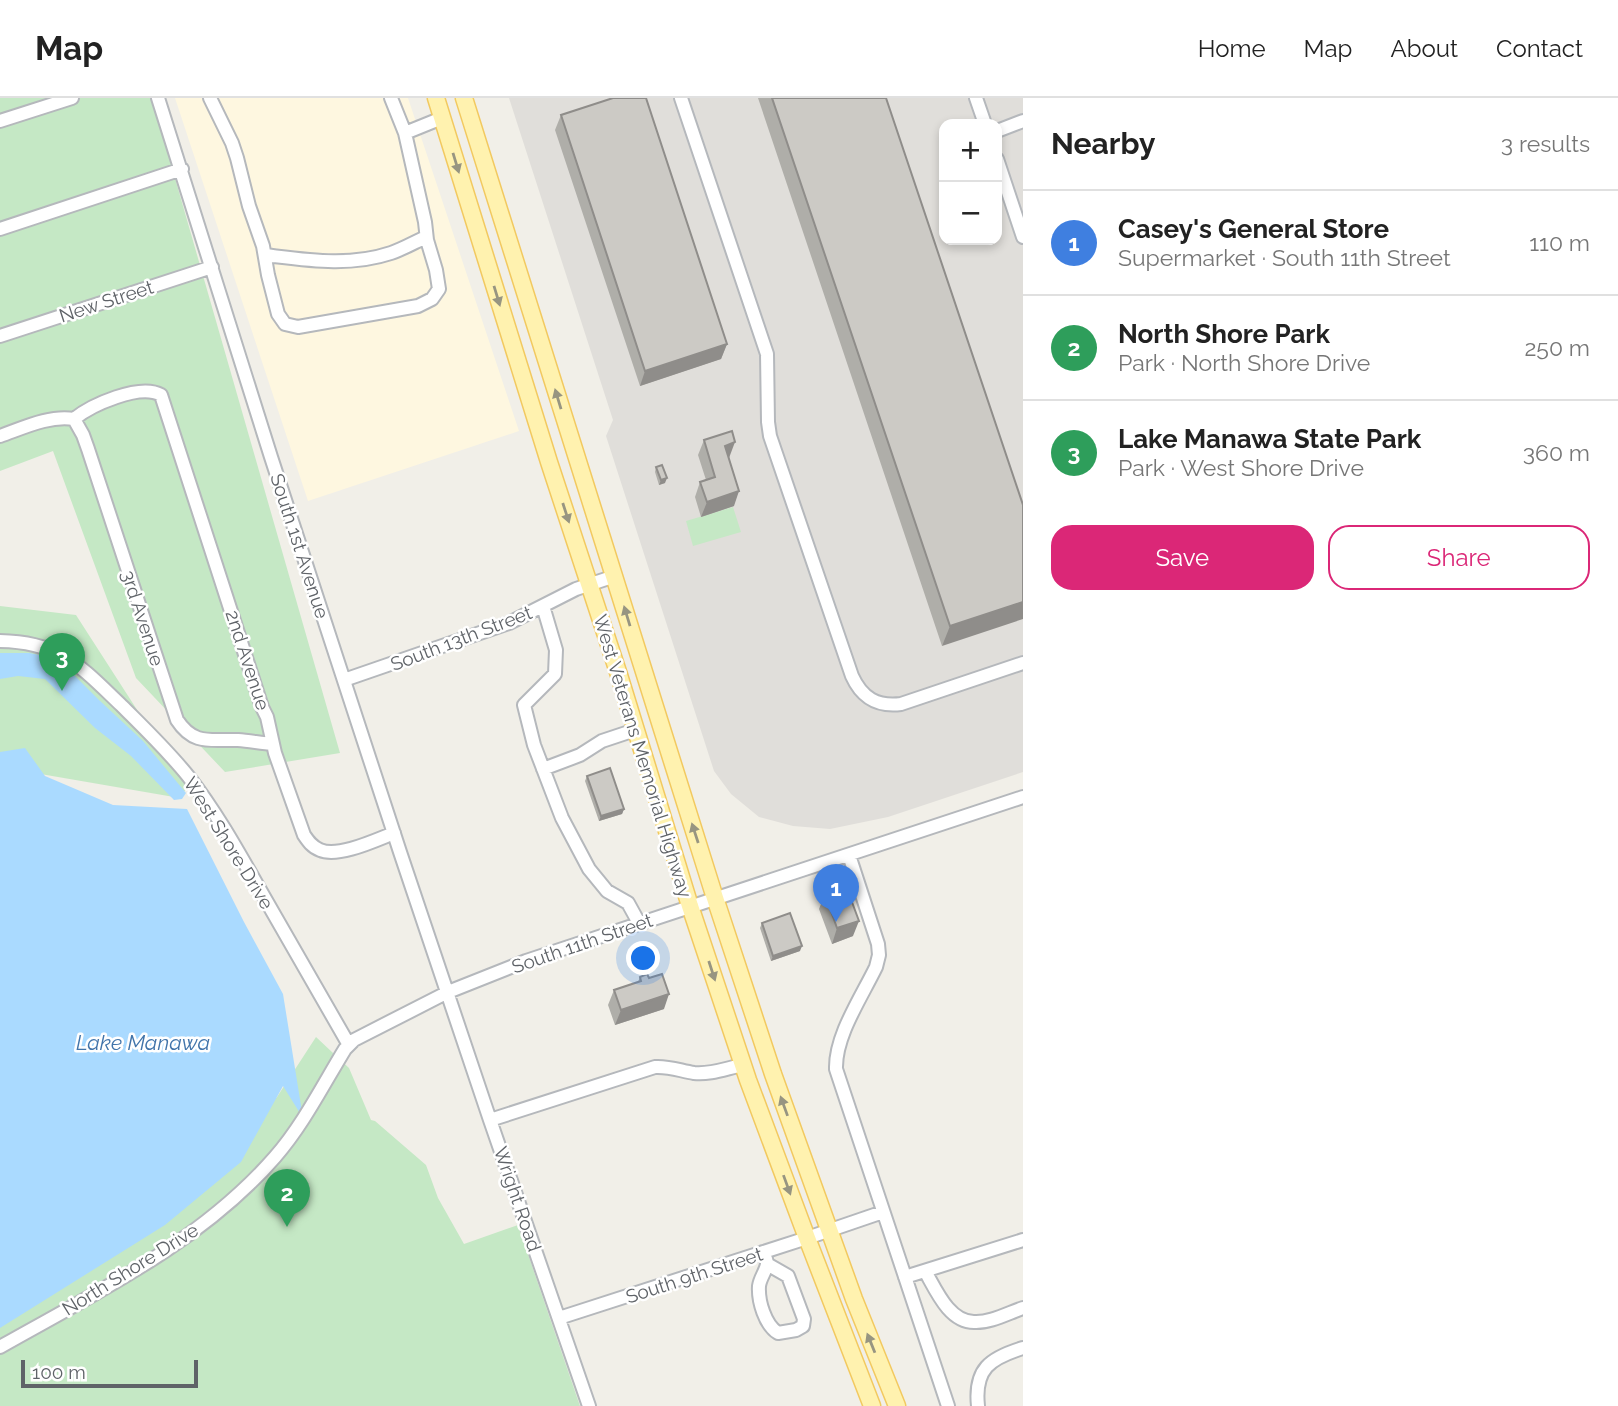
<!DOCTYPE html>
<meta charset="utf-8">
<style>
:root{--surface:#fff;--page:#f6f6f6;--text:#222;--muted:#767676;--line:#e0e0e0;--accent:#db2777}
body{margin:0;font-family:Raleway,sans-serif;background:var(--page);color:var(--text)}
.controls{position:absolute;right:21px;top:21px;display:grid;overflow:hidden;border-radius:14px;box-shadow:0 4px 10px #0003}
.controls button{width:63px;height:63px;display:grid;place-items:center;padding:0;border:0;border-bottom:2px solid var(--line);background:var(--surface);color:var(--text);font:35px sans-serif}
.scale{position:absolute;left:21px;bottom:18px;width:177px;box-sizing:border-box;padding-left:7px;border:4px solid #5f6368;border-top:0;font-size:19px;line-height:24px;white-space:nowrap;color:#5f6368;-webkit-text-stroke:5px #fff;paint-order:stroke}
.you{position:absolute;left:644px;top:861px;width:24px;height:24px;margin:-18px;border:5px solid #fff;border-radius:50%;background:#1a73e8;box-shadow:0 0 0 10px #1a73e833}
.badge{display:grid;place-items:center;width:46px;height:46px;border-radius:50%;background:var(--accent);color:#fff;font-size:23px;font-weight:700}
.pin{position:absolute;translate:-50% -58px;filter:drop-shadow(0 2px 4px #0008)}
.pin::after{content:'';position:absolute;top:37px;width:24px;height:21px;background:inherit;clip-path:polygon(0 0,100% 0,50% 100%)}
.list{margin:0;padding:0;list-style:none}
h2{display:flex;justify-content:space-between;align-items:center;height:91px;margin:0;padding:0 28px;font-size:30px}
h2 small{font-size:23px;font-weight:400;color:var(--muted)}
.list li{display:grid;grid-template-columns:46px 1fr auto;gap:21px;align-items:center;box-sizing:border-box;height:105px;padding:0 28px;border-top:2px solid var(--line)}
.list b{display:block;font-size:26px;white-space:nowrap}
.list p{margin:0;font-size:23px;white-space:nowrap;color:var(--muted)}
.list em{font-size:23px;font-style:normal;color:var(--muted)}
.actions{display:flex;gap:14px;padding:21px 28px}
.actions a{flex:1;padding:16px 0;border:2px solid var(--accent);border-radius:21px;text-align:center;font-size:24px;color:var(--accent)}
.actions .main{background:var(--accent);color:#fff}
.map{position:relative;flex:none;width:1023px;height:1308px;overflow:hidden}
header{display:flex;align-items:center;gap:42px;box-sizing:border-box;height:98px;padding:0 35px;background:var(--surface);border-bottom:2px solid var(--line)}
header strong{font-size:33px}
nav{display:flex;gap:38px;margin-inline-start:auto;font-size:24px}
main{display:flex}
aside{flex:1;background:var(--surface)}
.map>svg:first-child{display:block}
</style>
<header>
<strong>Map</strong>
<nav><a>Home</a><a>Map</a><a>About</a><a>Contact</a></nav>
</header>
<main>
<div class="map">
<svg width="1023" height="1308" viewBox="0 0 1023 1308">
<rect width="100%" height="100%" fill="#f1efe8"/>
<path fill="#fef7e0" d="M 175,0 L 408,0 L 519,333 L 308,403 Z"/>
<path fill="#e0deda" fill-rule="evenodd" d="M 509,0 L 1023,0 L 1023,674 L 888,719 L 830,731 L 793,728 L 759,719 L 731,696 L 714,673 L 606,338 L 613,322 ZM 944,26 L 997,26 L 997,142 L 944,142 Z"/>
<path fill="#c5e8c5" d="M 0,0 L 152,0 L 340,655 L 225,674 L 136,580 L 53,353 L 0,373 Z
M 733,409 L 741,434 L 693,448 L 686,423 Z
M 0,508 L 76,517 L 188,691 L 174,699 L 0,669 Z
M 316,939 L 349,970 L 371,1022 L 375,1023 L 426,1067 L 438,1100 L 464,1146 L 518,1127 L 580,1308 L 0,1308 L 0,1229 L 277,999 Z"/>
<path fill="#aadaff" d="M 0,555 L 29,555 L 50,559 L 70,573 L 99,602 L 143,643 L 186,695 L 182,701 L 174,702 L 131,658 L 95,630 L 45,581 L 18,578 L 0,581 Z
M 25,650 L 45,678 L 113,707 L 187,711 L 244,824 L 283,896 L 303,1020 L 283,988 L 241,1064 L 165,1127 L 0,1230 L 0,654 Z"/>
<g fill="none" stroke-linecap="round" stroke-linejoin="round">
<defs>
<path id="minor" d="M 158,0 L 271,359 L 400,754 L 490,1022 L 589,1308
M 210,0 L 232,45 L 237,60 L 249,108 L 263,148 L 268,177 L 278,216 L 285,226 L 298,229 L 418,208 L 432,201 L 439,191 L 436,172 L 427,142 L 425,124 L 405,35 L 391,0
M 681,0 L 767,256 L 768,324 L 770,338 L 852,578 C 862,600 877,609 901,606 L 1023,565
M 976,0 L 985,26
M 0,23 L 72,0
M 997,33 L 1023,23
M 405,35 L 442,20
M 997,61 L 1023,139
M 0,131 L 182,71
M 265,157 C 307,162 349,169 391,155 C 403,151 415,144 426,139
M 0,238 L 212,169
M 74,321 L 83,337 L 88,351 L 177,622 C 194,648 211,641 238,642 C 250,643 261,645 273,646
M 0,338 C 23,330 49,317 74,321 C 91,307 140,285 161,297 L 262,609 L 267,619 L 275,655 L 304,737 C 308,743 312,749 320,752 C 338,760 376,742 394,735
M 543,508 L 556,552 L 555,576 L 524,607 L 534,647 L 562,720 L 589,771 L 607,793 L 628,805 L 639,825
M 0,543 C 61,544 81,569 122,608 C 145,631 168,653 188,678 C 214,711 235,748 256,785 C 287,839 318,893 349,947
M 344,582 L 509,525 L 576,491 L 615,478
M 543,671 L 580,657 L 602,643 L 635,632
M 849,757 L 878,846 L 879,857 L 876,869 C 861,900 835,938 836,971 L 948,1308
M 490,1022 L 655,969 C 669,968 681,973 694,975 C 710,977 727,970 743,967
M 763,1154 C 765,1158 767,1162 767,1166 C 766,1173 760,1180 759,1188 C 758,1203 765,1227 778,1235 L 796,1232 L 803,1228 L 804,1221 L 788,1178 L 767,1166
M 925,1173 C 936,1192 949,1224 974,1224 C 990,1225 1008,1215 1023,1210
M 905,1179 L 1023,1142
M 559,1220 L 807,1140 L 883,1114
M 0,1249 C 97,1194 201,1144 275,1059 C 303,1027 323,987 345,951 L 354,942 L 448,894 L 526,863 L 1023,699
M 978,1308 C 974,1271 990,1260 1023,1250"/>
<path id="major" d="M 436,0 L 549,364 L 619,577 L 690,808 L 748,982 L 807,1140 L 872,1308
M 464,0 L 715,800 L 773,976 L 854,1201 L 897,1308"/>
</defs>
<use href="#minor" stroke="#b5b8bc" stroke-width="16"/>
<use href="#major" stroke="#f2c960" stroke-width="19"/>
<use href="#minor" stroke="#fff" stroke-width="12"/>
<use href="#major" stroke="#fff2af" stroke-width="16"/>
</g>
<path fill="#afaea9" d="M 758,0 L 886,0 L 1023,407 L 942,548 Z
M 561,17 L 727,246 L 721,261 L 640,288 L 555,32 Z
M 704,342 L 729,360 L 728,360 L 734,408 L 701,419 L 695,399 L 700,384 L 706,382 L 698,357 Z
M 656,369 L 665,385 L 659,387 L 655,374 Z
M 587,678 L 624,711 L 622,716 L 599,723 L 585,683 Z
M 825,796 L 853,838 L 832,846 L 819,811 Z
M 762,825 L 800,853 L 771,863 L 760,830 Z
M 640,879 L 664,911 L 615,927 L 608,907 L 614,892 L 638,884 Z"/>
<path fill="#8f8d8a" d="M 727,246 L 721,261 L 640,288 L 645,273 Z
M 735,344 L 729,360 L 719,363 L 725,348 Z
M 667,380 L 665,385 L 659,387 L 661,382 Z
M 739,393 L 734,408 L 701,419 L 707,404 Z
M 1023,504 L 1023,521 L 942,548 L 950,528 Z
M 624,711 L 622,716 L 599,723 L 601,718 Z
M 859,823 L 853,838 L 832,846 L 837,830 Z
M 802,848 L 800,853 L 771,863 L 773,858 Z
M 669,896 L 664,911 L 615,927 L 621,912 Z"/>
<path fill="#cccac5" stroke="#8f8d8a" stroke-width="2" d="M 613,0 L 646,0 L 727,246 L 645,273 L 561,17 Z
M 772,0 L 886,0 L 1023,407 L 1023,504 L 950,528 Z
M 732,333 L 735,344 L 725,348 L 739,393 L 707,404 L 700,384 L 715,379 L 704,342 Z
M 662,367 L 667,380 L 661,382 L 656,369 Z
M 610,670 L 624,711 L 601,718 L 587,678 Z
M 846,788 L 859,823 L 837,830 L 825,796 Z
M 790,815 L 802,848 L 773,858 L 762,825 Z
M 647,876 L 649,880 L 662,876 L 669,896 L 621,912 L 614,892 L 641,883 L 640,879 Z"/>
<defs><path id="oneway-solid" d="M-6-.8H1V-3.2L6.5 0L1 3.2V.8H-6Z" transform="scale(1.75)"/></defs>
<g fill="#979581">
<use href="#oneway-solid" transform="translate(456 65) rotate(73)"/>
<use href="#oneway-solid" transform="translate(497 198) rotate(73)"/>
<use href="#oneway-solid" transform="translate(558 301) rotate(-107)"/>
<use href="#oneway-solid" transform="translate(566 415) rotate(72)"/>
<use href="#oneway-solid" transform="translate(627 518) rotate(-107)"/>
<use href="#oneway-solid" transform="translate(695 735) rotate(-108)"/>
<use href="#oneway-solid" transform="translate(712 873) rotate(72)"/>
<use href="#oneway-solid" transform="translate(784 1008) rotate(-110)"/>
<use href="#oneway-solid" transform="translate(787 1087) rotate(70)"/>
<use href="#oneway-solid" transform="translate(871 1245) rotate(-112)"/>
</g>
<g text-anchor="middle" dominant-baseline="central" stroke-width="5" stroke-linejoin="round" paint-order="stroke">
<g font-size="19" fill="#5f6368" stroke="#fff">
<text transform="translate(106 203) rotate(-18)">New Street</text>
<text transform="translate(300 448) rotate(72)">South 1st Avenue</text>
<text transform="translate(143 520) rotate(72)">3rd Avenue</text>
<text transform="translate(461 540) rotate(-21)">South 13th Street</text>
<text transform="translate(248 562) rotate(72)">2nd Avenue</text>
<text transform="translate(643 658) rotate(73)">West Veterans Memorial Highway</text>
<text transform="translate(229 745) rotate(58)">West Shore Drive</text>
<text transform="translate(582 845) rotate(-19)">South 11th Street</text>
<text transform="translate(518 1101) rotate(71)">Wright Road</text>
<text transform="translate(130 1171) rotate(-32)">North Shore Drive</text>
<text transform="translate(694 1177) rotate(-18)">South 9th Street</text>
</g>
<g font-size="21" font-style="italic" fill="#4174aa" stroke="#fff">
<text x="143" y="944">Lake Manawa</text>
</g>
</g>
</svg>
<div class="controls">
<button>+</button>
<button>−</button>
</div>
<div class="scale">100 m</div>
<div class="you"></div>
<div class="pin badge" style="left:836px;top:824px;background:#3f7fe0">1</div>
<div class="pin badge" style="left:287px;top:1129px;background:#2e9e5b">2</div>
<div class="pin badge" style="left:62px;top:593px;background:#2e9e5b">3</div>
</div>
<aside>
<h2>Nearby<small>3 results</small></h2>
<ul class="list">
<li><span class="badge" style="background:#3f7fe0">1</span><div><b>Casey's General Store</b><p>Supermarket · South 11th Street</p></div><em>110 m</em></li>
<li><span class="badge" style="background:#2e9e5b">2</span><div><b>North Shore Park</b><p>Park · North Shore Drive</p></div><em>250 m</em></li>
<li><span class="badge" style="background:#2e9e5b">3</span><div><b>Lake Manawa State Park</b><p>Park · West Shore Drive</p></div><em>360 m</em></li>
</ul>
<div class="actions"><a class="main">Save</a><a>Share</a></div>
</aside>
</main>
